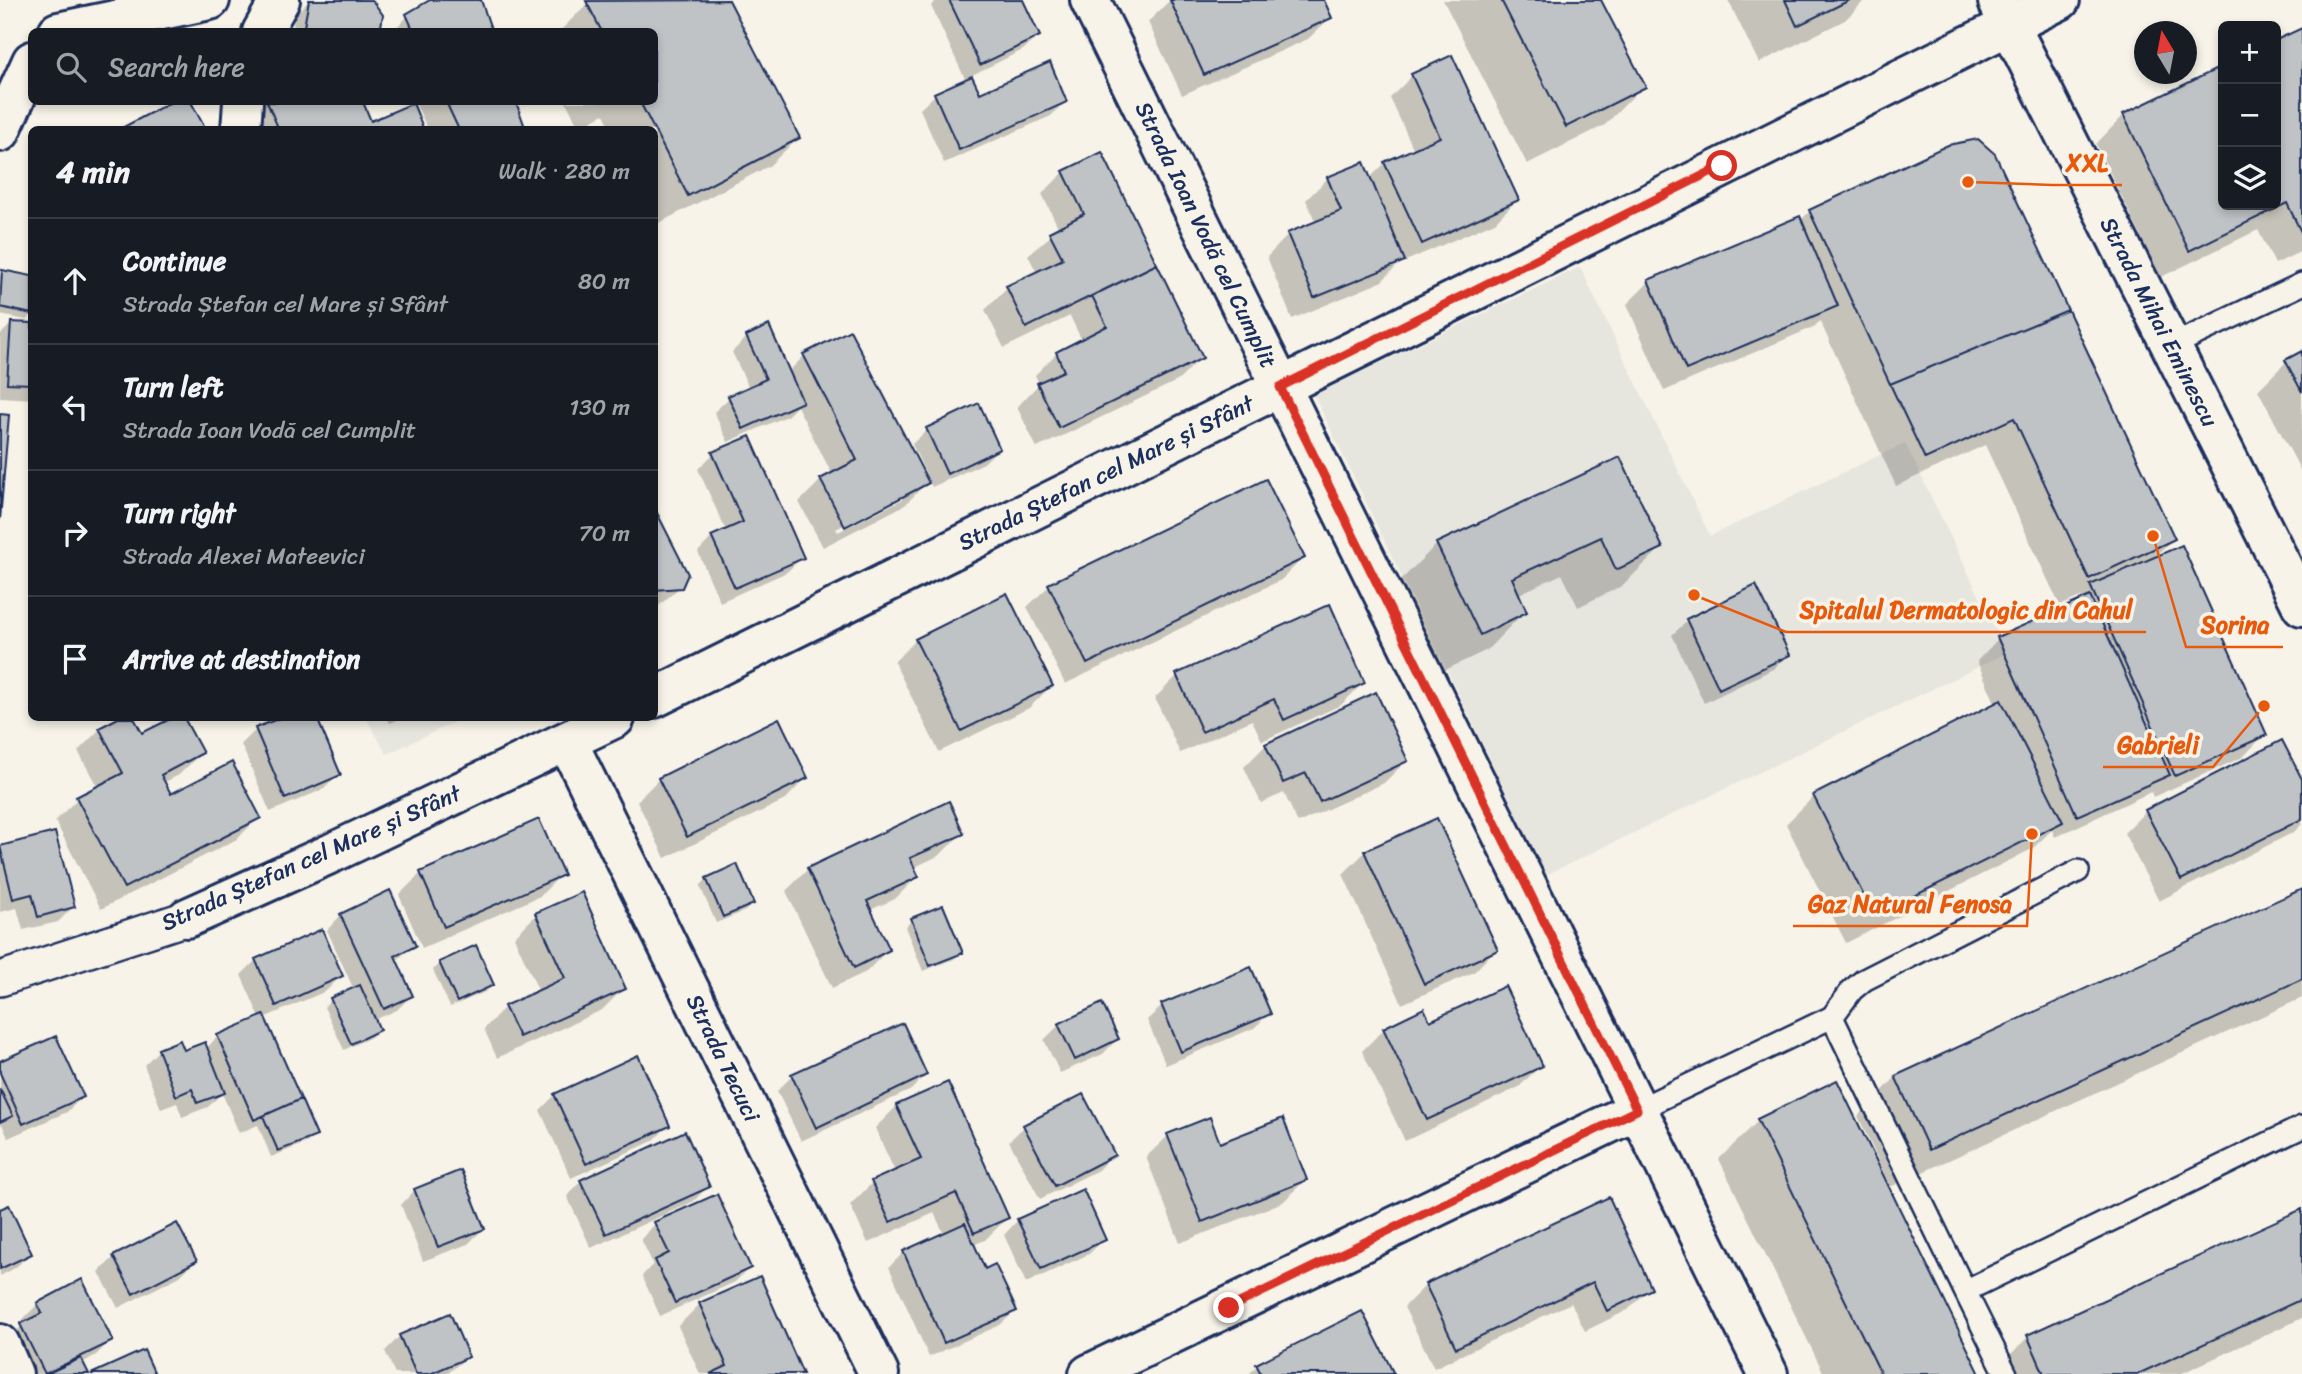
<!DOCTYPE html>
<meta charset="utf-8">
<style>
:root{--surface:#171b24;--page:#242831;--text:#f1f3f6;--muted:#9ea1a6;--line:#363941}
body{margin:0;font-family:Sriracha,sans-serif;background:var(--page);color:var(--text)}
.controls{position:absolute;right:21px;top:21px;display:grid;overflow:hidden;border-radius:10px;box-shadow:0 4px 10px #0003}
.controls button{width:63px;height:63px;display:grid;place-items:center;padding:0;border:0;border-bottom:2px solid var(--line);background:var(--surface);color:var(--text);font:35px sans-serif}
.compass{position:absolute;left:2134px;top:21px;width:63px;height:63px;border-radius:50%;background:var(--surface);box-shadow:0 4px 10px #0003;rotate:350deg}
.stop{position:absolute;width:21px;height:21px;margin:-16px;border:5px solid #d93025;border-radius:50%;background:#fff}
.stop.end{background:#d93025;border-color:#fff;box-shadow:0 2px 7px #0008}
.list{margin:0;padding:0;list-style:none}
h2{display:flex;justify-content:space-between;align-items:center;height:91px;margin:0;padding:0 28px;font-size:30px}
h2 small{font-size:23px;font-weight:400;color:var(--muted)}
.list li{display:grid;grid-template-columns:46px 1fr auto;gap:21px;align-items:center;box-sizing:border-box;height:126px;padding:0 28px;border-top:2px solid var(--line)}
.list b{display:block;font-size:26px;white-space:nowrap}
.list p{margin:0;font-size:23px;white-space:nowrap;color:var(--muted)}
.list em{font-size:23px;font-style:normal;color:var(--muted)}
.icon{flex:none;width:38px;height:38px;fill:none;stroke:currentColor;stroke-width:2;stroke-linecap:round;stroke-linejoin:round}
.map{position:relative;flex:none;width:2302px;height:1374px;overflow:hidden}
.search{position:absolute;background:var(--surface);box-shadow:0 4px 10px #0003;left:28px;top:28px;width:630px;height:77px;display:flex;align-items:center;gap:18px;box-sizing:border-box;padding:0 24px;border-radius:10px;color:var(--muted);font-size:26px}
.panel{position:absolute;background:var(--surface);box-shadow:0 4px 10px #0003;left:28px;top:126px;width:630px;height:595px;border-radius:10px}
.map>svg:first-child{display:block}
</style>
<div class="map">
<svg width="2302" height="1374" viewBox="0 0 2302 1374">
<rect width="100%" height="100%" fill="#f7f3e8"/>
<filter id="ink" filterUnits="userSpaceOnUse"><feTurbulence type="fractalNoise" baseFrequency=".0143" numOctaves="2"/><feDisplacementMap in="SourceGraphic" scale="14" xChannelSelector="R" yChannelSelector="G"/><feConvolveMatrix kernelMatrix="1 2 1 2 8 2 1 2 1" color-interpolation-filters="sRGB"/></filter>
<g filter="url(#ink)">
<path fill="#e6e5de" d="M 1580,267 L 1710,536 L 1905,443 L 2007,653 L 1546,875 L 1314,395 Z
M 366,718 L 463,718 L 387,754 Z"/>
<path fill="#0003" fill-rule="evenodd" d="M 310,0 L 370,0 L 379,32 L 292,32 L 295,15 Z
M 433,0 L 479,0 L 490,32 L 392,32 L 408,16 Z
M 591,0 L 727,0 L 798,138 L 769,166 L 659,223 L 654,213 L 654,130 L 612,130 L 604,114 L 579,127 L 566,102 L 654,102 L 654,32 L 559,32 Z
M 937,0 L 1021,0 L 1038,36 L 1023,50 L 970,76 L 979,96 L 1065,101 L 1051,116 L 944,163 L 920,109 L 935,95 L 966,81 L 931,6 Z
M 1170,0 L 1322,0 L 1330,18 L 1308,39 L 1182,95 L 1148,22 Z
M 1443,0 L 1599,0 L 1643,86 L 1605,125 L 1527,164 Z
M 1728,0 L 1865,0 L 1845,20 L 1759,63 Z
M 2302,29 L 2302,251 L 2275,264 L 2258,230 L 2161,277 L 2096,144 L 2124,115 L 2223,67 L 2223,205 L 2276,205 L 2276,42 Z
M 1412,76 L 1517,200 L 1495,222 L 1399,264 L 1381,282 L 1292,319 L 1267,257 L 1288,235 L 1316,223 L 1306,200 L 1328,178 L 1369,179 L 1385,163 L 1414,150 L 1390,98 Z
M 259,102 L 361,102 L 370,123 L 422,130 L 239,130 Z
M 415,102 L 514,102 L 524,130 L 428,130 Z
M 1102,154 L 1200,358 L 1179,380 L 1037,448 L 1017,407 L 1039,384 L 1035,375 L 1057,353 L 1082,341 L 1070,316 L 1004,348 L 985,310 L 1007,288 L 1037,273 L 1028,255 L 1059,229 L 1042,194 L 1064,172 Z
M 1810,211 L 2173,539 L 2151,560 L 2264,735 L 2243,757 L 2153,797 L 2151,792 L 2055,837 L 2052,830 L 2032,849 L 1846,943 L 1786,824 L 1814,796 L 1996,705 L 1977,661 L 1998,639 L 2073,606 L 2082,596 L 2060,606 L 1985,445 L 1896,486 L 1820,321 L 1814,327 L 1664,391 L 1627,304 L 1649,282 L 1800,221 Z
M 3,272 L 32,278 L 32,315 L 26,320 L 0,315 L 0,275 Z
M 11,324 L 32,325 L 32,399 L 0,397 L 0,335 Z
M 747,337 L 788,372 L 804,356 L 926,483 L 905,505 L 823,547 L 799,502 L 821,480 L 832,474 L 797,406 L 787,416 L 728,442 L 714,412 L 729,398 L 749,388 L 732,352 ZM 903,495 L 903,499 L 838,532 L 836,529 Z
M 2302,353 L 2302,473 L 2258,390 L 2286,362 Z
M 978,406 L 998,449 L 984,463 L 932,487 L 912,444 L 927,430 Z
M 713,454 L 802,557 L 787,572 L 720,602 L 698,552 L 712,537 L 726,531 L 698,469 Z
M 1619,459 L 1661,548 L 1622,586 L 1578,607 L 1562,574 L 1517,595 L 1525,611 L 1487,650 L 1441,672 L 1399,582 L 1437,544 Z
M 654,511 L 680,587 L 654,610 Z
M 1303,558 L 1281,580 L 1065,684 L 1027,607 L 1049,586 Z
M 1756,588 L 1788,655 L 1773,669 L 1704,703 L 1672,635 L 1687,621 Z
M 916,640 L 1051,686 L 1029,708 L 939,752 L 894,662 Z
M 1177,676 L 1363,683 L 1341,705 L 1262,741 L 1252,720 L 1180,753 L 1155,698 Z
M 122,718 L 132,718 L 142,735 L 176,718 L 182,718 L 201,753 L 179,775 L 163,783 L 170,796 L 259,817 L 237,839 L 101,909 L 55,821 L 77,799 L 98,788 L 78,751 L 100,729 Z
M 284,718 L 315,718 L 339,774 L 324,789 L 270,812 L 241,744 L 256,730 Z
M 387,718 L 402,718 L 390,723 Z
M 1266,745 L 1406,761 L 1384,783 L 1298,823 L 1284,793 L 1261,803 L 1244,767 Z
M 806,778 L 785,800 L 665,858 L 637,801 L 659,779 Z
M 2302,783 L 2302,824 L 2294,832 L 2159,901 L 2124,833 L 2146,811 Z
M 962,833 L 940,855 L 913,868 L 917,877 L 895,899 L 870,910 L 888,950 L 866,972 L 832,988 L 786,891 L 808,869 Z
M 54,834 L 73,907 L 58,922 L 23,930 L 17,908 L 0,912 L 0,848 Z
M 1365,852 L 1495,950 L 1474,972 L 1402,1004 L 1343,874 Z
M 421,873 L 561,875 L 540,896 L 422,948 L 399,895 Z
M 707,879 L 752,904 L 745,911 L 716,923 L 700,886 Z
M 2302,891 L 2302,998 L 1888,1188 L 1978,1374 L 1824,1374 L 1719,1159 L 1758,1121 L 1836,1082 L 1884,1181 L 1887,1180 L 1858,1116 L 1896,1077 Z
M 341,915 L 413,945 L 395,962 L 411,996 L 397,1010 L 374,1020 L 378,1030 L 371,1037 L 344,1050 L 324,1007 L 331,1000 L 354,990 L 327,930 Z
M 536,915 L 624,988 L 602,1010 L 497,1058 L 484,1029 L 505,1007 L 539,992 L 514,937 Z
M 912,920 L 961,952 L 954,959 L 923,971 L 905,927 Z
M 256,960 L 341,976 L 326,991 L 264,1018 L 315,1135 L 308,1142 L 271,1157 L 258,1125 L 239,1133 L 222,1093 L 208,1107 L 182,1117 L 177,1103 L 161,1109 L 144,1065 L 159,1050 L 206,1049 L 218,1036 L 260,1018 L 241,975 Z
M 440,963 L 492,985 L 485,992 L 450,1007 L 433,970 Z
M 1162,1006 L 1269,1014 L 1254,1028 L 1166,1065 L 1147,1020 Z
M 1430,1024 L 1541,1065 L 1519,1087 L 1405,1141 L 1362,1051 L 1384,1029 Z
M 902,1025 L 925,1075 L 911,1090 L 801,1141 L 777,1091 L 792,1076 Z
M 1059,1025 L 1117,1039 L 1103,1054 L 1060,1073 L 1044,1040 Z
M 0,1063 L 82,1097 L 67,1112 L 8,1138 L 2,1124 L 0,1126 Z
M 555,1095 L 668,1126 L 653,1141 L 571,1178 L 540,1110 Z
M 1082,1096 L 1112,1155 L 1098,1170 L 1040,1199 L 1009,1141 L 1024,1127 Z
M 897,1106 L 1007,1218 L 985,1240 L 973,1245 L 984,1271 L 1015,1311 L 1000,1325 L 929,1357 L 889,1267 L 904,1252 L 944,1234 L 934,1213 L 868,1243 L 850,1205 L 872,1183 L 895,1172 L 875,1128 Z
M 1168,1136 L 1219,1145 L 1305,1180 L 1283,1202 L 1180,1243 L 1146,1157 Z
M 581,1181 L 708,1186 L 694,1201 L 591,1248 L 567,1196 Z
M 415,1190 L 483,1229 L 468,1244 L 423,1261 L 401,1205 Z
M 1608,1199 L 1650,1288 L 1628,1310 L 1585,1331 L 1571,1303 L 1434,1368 L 1404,1307 L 1426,1285 Z
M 0,1211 L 30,1254 L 15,1268 L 0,1276 Z
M 2302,1211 L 2302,1318 L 2180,1374 L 1991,1374 L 2028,1337 Z
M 1018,1220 L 1104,1239 L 1089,1254 L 1026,1283 L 1004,1235 Z
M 655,1224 L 749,1268 L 735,1282 L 660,1316 L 642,1276 L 653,1264 L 641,1239 Z
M 114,1257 L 195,1261 L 180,1276 L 118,1308 L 99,1272 Z
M 38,1304 L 111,1340 L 96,1355 L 82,1363 L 87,1374 L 23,1374 L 7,1340 L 25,1323 L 23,1319 Z
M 700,1304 L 801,1374 L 700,1374 L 678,1326 Z
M 400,1336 L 467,1357 L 447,1374 L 395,1374 L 385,1351 Z
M 1257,1366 L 1392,1374 L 1249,1374 Z"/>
<path fill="#c0c3c5" stroke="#1b2f5e" stroke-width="2" d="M 309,0 L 372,0 L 383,15 L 380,32 L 303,32 Z
M 430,0 L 481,0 L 492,32 L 414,32 L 406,14 Z
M 729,0 L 800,138 L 688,196 L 640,102 L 654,102 L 654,32 L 602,32 L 586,1 Z
M 949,0 L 1023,0 L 1040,36 L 980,65 Z
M 1170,0 L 1324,0 L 1332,18 L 1204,75 Z
M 1501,0 L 1601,0 L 1646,87 L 1566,127 Z
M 1785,0 L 1850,0 L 1797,26 Z
M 2302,28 L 2302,234 L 2287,203 L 2189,251 L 2123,114 L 2223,66 L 2223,205 L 2276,205 L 2276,40 Z
M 1452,55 L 1519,200 L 1422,244 L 1384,162 L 1440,137 L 1411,74 Z
M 1050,62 L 1067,102 L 959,150 L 934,93 L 972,76 L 980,93 Z
M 171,102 L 191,102 L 206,130 L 118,130 Z
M 267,102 L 363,102 L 371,121 L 413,103 L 424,130 L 279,130 Z
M 446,102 L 516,102 L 526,130 L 459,130 Z
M 1978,139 L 1995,154 L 2068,310 L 1890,384 L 1809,210 L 1948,145 Z
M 1102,152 L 1157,264 L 1026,328 L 1006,286 L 1063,259 L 1049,232 L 1084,214 L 1063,171 Z
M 1364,162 L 1405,261 L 1314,298 L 1287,233 L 1341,211 L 1327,177 Z
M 1800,216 L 1838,306 L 1686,370 L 1648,280 Z
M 1157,264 L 1203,358 L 1059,428 L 1037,383 L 1064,371 L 1056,352 L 1107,326 L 1092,296 Z
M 2,270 L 32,276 L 32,314 L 0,307 Z
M 2068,310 L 2175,539 L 2089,579 L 2014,418 L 1925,459 L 1890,384 Z
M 11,322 L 32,323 L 32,384 L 7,383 Z
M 769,325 L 803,402 L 743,429 L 728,396 L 766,379 L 746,336 Z
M 850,330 L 929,483 L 845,527 L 820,479 L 857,460 L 803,354 Z
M 2302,351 L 2302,392 L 2285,360 Z
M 979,403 L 1000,449 L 947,474 L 926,428 Z
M 0,414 L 9,415 L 0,520 Z
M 750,436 L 804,558 L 735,588 L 711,536 L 743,522 L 712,452 Z
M 1620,457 L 1663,548 L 1616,570 L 1601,537 L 1512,578 L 1527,612 L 1480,635 L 1436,543 Z
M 1266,479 L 1305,558 L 1087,664 L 1048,584 Z
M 654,507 L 688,574 L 682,588 L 654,590 Z
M 2182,545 L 2267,735 L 2175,776 L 2090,585 Z
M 1756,585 L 1790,655 L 1719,689 L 1686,619 Z
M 1007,593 L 1053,686 L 961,731 L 915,639 Z
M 2090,596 L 2170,775 L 2077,816 L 1997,637 Z
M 1330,604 L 1365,683 L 1284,720 L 1274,699 L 1202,732 L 1176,674 Z
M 1376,692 L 1408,761 L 1320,802 L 1306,773 L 1283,783 L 1265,744 Z
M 2001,700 L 2063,822 L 1874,916 L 1813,795 Z
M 118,718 L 134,718 L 142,733 L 172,718 L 184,718 L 203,753 L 161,775 L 171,794 L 232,762 L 261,818 L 124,888 L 76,797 L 123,773 L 99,728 Z
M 280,718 L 317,718 L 341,775 L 285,799 L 255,728 Z
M 779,718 L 808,778 L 687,837 L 658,778 Z
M 2282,740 L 2302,779 L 2302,819 L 2181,880 L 2145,810 Z
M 949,801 L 964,834 L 910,858 L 919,877 L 867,901 L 890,950 L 854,968 L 807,868 Z
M 1437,818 L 1498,950 L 1424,984 L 1364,851 Z
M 539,819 L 564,875 L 444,927 L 420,872 Z
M 55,832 L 75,907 L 38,917 L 32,894 L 13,899 L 0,846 Z
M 737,864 L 754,904 L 723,917 L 706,878 Z
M 2302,889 L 2302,979 L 1929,1150 L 1895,1076 Z
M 390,890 L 416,946 L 395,956 L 413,996 L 384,1009 L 340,914 Z
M 582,892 L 626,989 L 519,1037 L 504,1006 L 565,978 L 535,913 Z
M 943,905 L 963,953 L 930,966 L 911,918 Z
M 322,929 L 343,976 L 276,1006 L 255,959 Z
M 476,945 L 494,985 L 457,1002 L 439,962 Z
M 1251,967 L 1271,1014 L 1181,1052 L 1161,1004 Z
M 360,985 L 380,1030 L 351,1044 L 330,998 Z
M 1505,986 L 1543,1066 L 1427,1120 L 1383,1028 L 1424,1008 L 1430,1021 Z
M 1102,1003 L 1119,1039 L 1075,1060 L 1058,1024 Z
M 264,1015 L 301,1099 L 254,1120 L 217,1035 Z
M 903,1023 L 927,1075 L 816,1128 L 791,1074 Z
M 56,1036 L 84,1097 L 23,1124 L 0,1073 L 0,1061 Z
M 180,1040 L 184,1050 L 205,1042 L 225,1093 L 197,1103 L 192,1089 L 176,1096 L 158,1049 Z
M 638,1055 L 670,1126 L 586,1164 L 554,1094 Z
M 1837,1080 L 1980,1374 L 1881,1374 L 1757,1119 Z
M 948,1082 L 1009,1218 L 974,1233 L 956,1193 L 890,1222 L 871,1181 L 921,1159 L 896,1105 Z
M 0,1089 L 13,1116 L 0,1122 Z
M 1083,1094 L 1115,1155 L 1055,1186 L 1023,1125 Z
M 301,1099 L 317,1136 L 278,1151 L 263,1116 Z
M 1210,1117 L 1220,1143 L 1283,1118 L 1307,1180 L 1202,1222 L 1167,1134 Z
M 685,1131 L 710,1187 L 606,1234 L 580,1180 Z
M 461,1170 L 485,1229 L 438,1247 L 414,1189 Z
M 1083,1189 L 1106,1240 L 1041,1269 L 1017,1219 Z
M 717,1194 L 751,1268 L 675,1303 L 655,1260 L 669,1253 L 654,1222 Z
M 1609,1197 L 1652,1289 L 1607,1311 L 1593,1282 L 1456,1348 L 1425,1284 Z
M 9,1205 L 32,1254 L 0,1269 L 0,1209 Z
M 2302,1209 L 2302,1299 L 2138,1374 L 2044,1374 L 2027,1335 Z
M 177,1223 L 197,1261 L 133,1294 L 113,1256 Z
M 965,1223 L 985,1269 L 995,1264 L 1017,1311 L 944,1343 L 903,1251 Z
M 760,1276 L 803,1374 L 710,1374 L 727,1366 L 699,1303 Z
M 82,1279 L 113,1341 L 45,1374 L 20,1324 L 42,1313 L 37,1303 Z
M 1362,1311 L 1394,1374 L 1261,1374 L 1256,1364 Z
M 450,1313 L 469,1357 L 430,1374 L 416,1374 L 399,1335 Z
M 144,1350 L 155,1374 L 91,1374 Z
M 81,1358 L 89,1374 L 46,1374 Z"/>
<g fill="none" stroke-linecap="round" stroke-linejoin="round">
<defs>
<path id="service" d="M 2171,346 L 2302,284
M 1832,1017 L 1965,1291
M 1637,1110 L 1832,1017 L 1852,990 L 1864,980 L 2078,871
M 2006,1374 L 1965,1291 L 2302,1127"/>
<path id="pedestrian" d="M 0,979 L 187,918"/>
<path id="minor" d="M 1090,0 L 1768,1374
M 1998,2 L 2302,606
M 58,32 L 210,0
M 262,32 L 280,0
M 241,130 L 243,102
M 0,132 L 32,61
M 654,698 L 2060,0
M 567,741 L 879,1374
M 187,918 L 332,853 L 615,718
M 0,1344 L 13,1374
M 1089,1374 L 1637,1110"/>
</defs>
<use href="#service" stroke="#1b2f5e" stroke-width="26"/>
<use href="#pedestrian" stroke="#1b2f5e" stroke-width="38"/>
<use href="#minor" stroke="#1b2f5e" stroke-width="44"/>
<use href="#service" stroke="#f7f3e8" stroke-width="21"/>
<use href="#pedestrian" stroke="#f7f3e8" stroke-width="33"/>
<use href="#minor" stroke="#f7f3e8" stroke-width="38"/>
</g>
</g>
<g fill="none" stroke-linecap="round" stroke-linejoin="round" filter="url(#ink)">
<path stroke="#d93025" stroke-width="9" d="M 1229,1308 L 1637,1110 L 1280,387 L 1722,166"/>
</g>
<g text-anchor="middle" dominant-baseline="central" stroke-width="7" stroke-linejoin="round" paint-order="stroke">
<g font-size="23" fill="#1b2f5e" stroke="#f7f3e8">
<text transform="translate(1206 235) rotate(64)">Strada Ioan Vodă cel Cumplit</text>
<text transform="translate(2159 322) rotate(63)">Strada Mihai Eminescu</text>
<text transform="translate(1106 473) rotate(-26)">Strada Ștefan cel Mare și Sfânt</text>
<text transform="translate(311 858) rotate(-24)">Strada Ștefan cel Mare și Sfânt</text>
<text transform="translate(723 1058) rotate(64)">Strada Tecuci</text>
</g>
</g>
<path fill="none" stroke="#e8590c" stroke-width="2.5" d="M1968 182L2052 185H2122M1694 595L1786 632H2146M2153 536L2186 647H2283M2264 706L2213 767H2103M2032 834L2027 926H1793"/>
<g fill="#e8590c" stroke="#f7f3e8" stroke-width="2.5">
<circle cx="1968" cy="182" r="7"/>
<circle cx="1694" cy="595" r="7"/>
<circle cx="2153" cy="536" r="7"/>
<circle cx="2264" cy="706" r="7"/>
<circle cx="2032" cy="834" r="7"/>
</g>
<g font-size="24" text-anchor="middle" font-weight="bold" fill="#e8590c" stroke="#f7f3e8" stroke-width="7" stroke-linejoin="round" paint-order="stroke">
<text x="2087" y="171">XXL</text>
<text x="1966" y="618">Spitalul Dermatologic din Cahul</text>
<text x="2235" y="633">Sorina</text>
<text x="2158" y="753">Gabrieli</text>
<text x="1910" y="912">Gaz Natural Fenosa</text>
</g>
</svg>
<div class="controls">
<button>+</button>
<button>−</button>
<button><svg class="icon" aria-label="layers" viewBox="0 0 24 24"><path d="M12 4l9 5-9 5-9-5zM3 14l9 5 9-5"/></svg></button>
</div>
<svg class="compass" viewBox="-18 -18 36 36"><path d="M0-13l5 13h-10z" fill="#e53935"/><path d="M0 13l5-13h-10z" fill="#9ea1a6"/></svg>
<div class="stop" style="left:1722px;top:166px"></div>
<div class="stop end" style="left:1229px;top:1308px"></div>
<div class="search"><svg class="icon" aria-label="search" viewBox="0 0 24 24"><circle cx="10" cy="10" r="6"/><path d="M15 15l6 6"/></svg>Search here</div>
<section class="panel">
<h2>4 min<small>Walk · 280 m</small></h2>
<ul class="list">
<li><svg class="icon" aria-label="ahead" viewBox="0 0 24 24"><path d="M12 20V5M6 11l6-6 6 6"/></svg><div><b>Continue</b><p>Strada Ștefan cel Mare și Sfânt</p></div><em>80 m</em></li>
<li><svg class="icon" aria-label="left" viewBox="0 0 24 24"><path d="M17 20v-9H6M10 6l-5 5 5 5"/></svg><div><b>Turn left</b><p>Strada Ioan Vodă cel Cumplit</p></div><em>130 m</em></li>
<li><svg class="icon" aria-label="right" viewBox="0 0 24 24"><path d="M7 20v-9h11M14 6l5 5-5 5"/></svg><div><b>Turn right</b><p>Strada Alexei Mateevici</p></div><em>70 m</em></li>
<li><svg class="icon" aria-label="arrive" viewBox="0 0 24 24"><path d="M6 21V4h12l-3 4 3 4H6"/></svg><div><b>Arrive at destination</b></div></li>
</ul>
</section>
</div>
